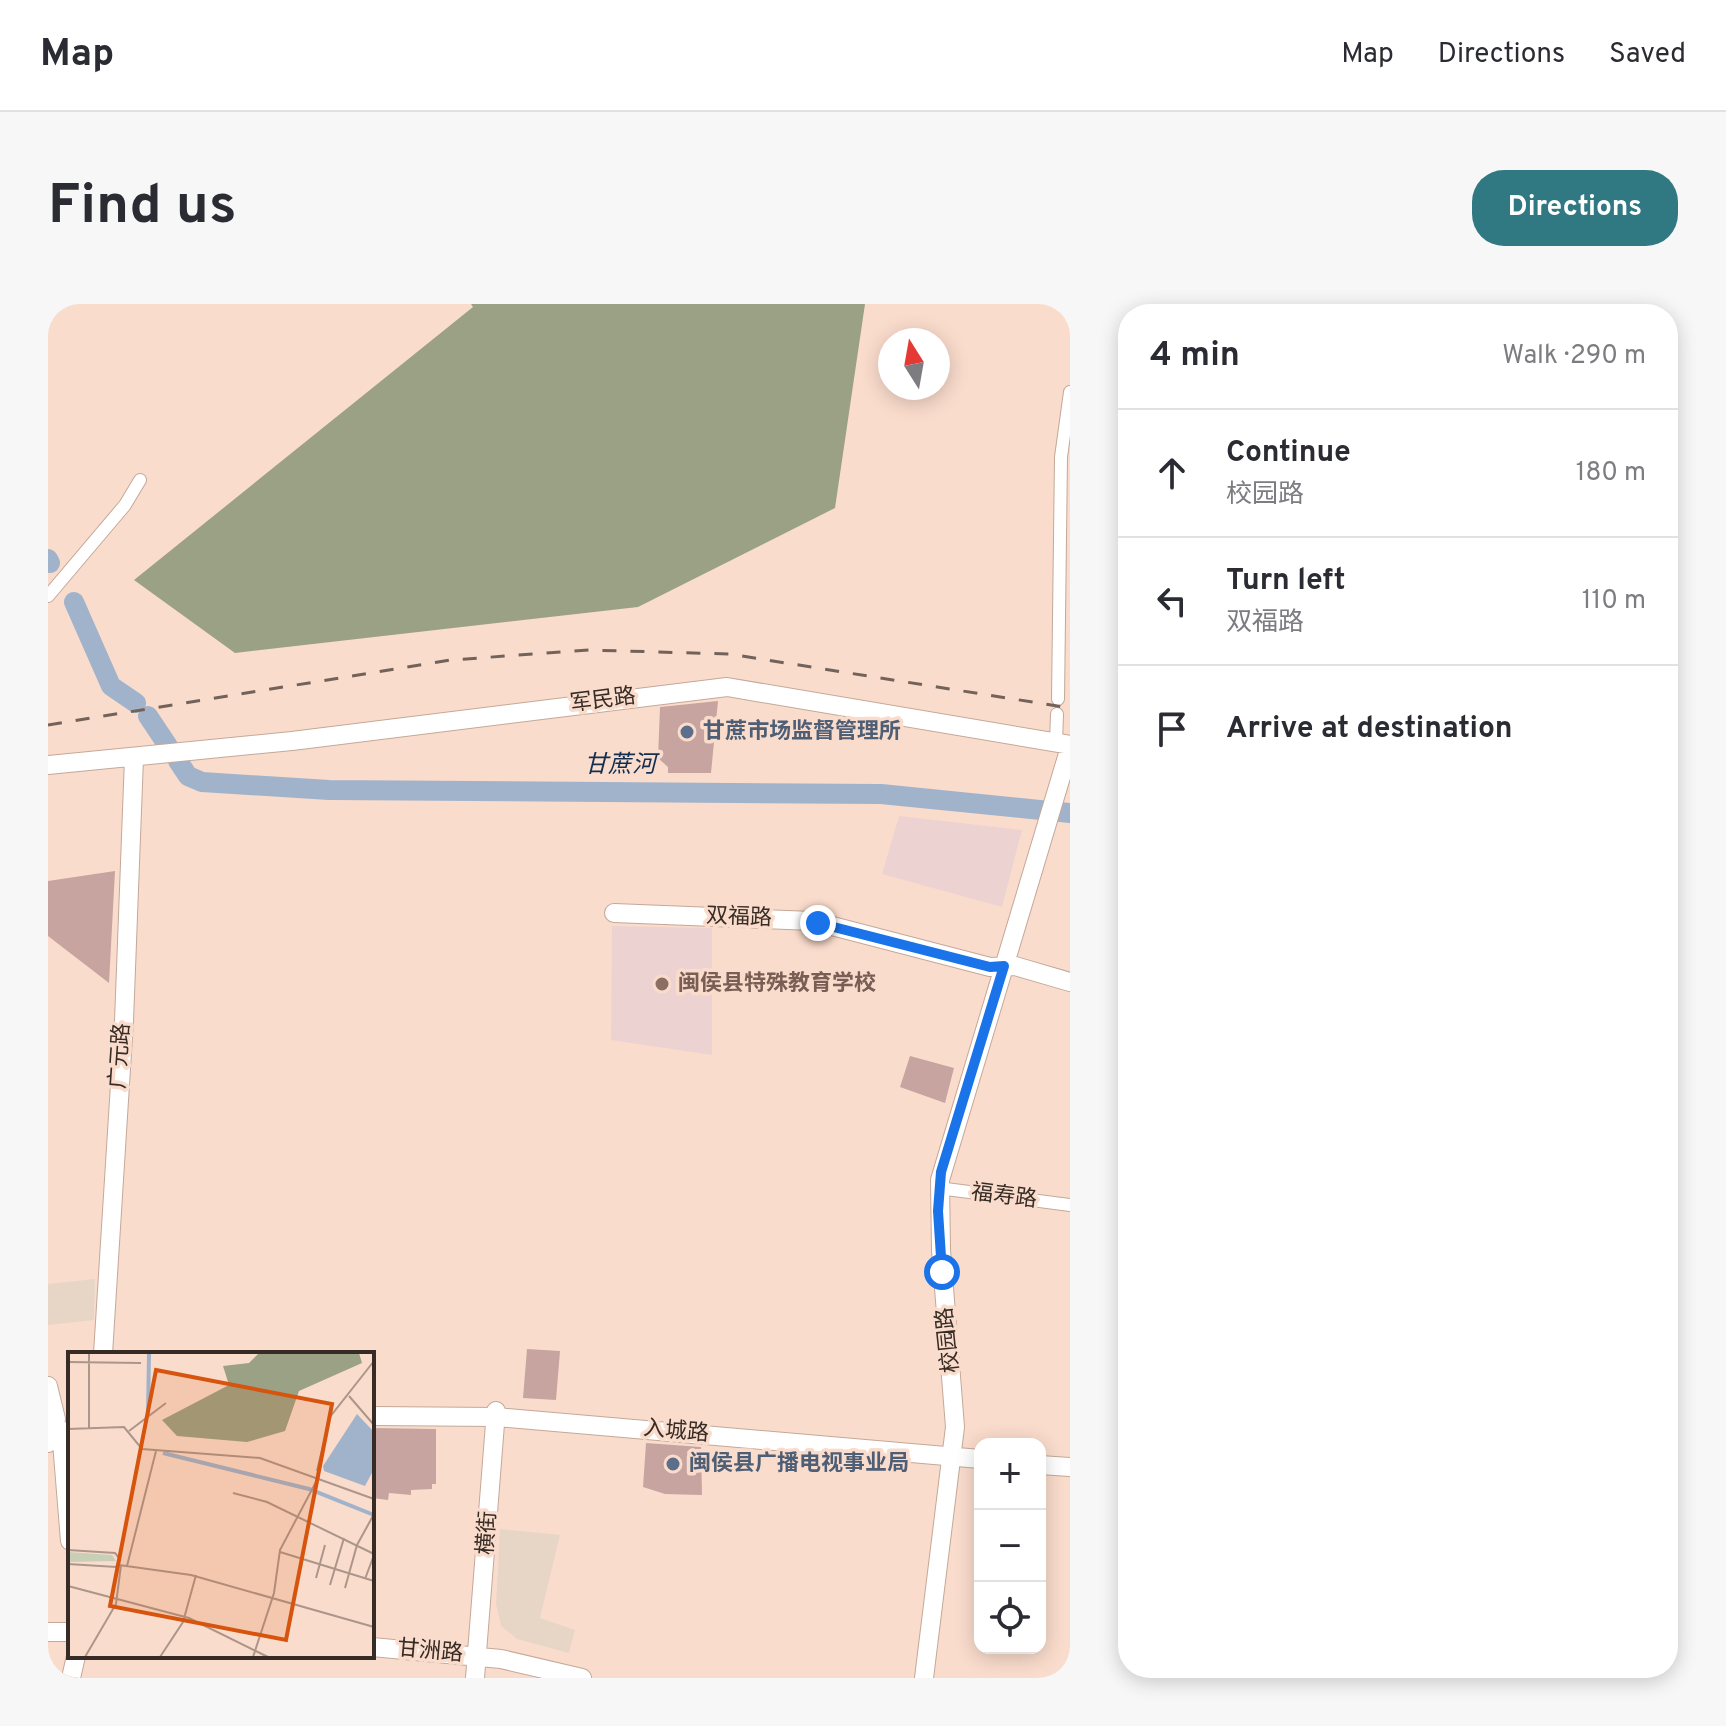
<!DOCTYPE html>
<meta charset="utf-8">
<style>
:root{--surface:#fff;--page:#f7f7f7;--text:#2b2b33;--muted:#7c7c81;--line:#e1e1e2;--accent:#317982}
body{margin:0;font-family:Overpass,"Noto Sans SC",sans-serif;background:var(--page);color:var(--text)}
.controls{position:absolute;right:24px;bottom:24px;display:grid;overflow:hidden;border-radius:16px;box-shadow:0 4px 20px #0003}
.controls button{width:72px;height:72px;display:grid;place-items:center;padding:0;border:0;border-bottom:2px solid var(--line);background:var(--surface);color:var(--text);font:40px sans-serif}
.compass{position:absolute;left:830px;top:24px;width:72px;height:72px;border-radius:50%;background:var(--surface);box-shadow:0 4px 20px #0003;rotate:349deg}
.stop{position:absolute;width:24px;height:24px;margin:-18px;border:6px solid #1a73e8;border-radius:50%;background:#fff}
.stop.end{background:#1a73e8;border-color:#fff;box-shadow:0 2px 8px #0008}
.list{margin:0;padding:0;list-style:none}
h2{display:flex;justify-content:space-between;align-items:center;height:104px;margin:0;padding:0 32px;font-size:34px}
h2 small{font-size:26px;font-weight:400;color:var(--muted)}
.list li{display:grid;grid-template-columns:52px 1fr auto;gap:24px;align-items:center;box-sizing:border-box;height:128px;padding:0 32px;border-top:2px solid var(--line)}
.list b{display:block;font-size:30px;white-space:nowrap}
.list p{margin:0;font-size:26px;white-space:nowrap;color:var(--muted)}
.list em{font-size:26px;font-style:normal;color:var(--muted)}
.icon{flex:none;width:44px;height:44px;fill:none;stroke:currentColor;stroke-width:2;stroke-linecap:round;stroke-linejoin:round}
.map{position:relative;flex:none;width:1022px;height:1374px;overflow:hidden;border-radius:32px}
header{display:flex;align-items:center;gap:48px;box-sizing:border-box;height:112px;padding:0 40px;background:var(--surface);border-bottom:2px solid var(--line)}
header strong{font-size:38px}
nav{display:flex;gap:44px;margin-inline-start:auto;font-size:28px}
.intro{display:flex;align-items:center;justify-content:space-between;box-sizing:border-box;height:192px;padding:0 48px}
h1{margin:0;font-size:56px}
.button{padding:20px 36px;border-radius:32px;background:var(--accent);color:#fff;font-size:28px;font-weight:700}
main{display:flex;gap:48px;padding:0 48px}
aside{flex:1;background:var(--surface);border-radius:32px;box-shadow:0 4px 20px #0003}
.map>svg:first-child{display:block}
</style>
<header>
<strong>Map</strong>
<nav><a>Map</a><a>Directions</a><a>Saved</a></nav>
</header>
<div class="intro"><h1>Find us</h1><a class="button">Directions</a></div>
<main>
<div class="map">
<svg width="1022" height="1374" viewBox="0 0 1022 1374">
<rect width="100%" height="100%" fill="#fadccc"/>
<path fill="#e7d6c5" d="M 47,975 L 46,1016 L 0,1021 L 0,980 Z
M 452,1225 L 512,1231 L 492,1314 L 527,1326 L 521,1349 L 469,1335 L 453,1322 L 448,1300 Z"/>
<path fill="#edd2d2" d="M 851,512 L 974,526 L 954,603 L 834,570 Z
M 564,622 L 664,624 L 664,751 L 563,736 Z"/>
<path fill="#9ba185" d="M 423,0 L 817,0 L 787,204 L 590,303 L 187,349 L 86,276 L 425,3 Z"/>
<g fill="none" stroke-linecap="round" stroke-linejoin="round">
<path stroke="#a0b3cb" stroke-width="20" d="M 0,255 L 2,259
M 26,298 L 63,382 L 88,399
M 100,412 L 120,442
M 130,457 L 140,472 L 154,478 L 281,486 L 833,490 L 1022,509"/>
</g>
<path fill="#c7a4a0" d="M 670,397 L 663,469 L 620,469 L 620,463 L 610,454 L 612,403 Z
M 67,567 L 61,679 L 0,632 L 0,577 Z
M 862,752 L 906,764 L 897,799 L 852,783 Z
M 479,1045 L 512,1047 L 508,1096 L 475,1094 Z
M 324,1124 L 388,1125 L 388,1180 L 384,1180 L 384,1185 L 363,1186 L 363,1191 L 341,1189 L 340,1196 L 324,1194 Z
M 598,1139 L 653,1143 L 654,1191 L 617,1190 L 595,1183 Z"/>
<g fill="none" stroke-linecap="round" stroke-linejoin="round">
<defs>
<path id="street" d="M 0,292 L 77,201 L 92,176
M 1010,395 L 1013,153 L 1022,88
M 1008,439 L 1009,410
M 890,884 L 1022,901"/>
<path id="secondary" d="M 0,461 L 244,437 L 679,383 L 1022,441
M 566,609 L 765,617 L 942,663 L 967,662 L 1022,678
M 55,1050 L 76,717 L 86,454
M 0,1082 L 8,1115 L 0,1139
M 324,1112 L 448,1113 L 932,1155
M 13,1126 L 22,1237
M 992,1161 L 1022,1163
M 0,1328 L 22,1328
M 324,1343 L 453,1355 L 534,1374
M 23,1374 L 28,1352
M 427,1374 L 448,1107
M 876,1374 L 907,1123 L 893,946 L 892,876 L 1022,443"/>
</defs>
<use href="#street" stroke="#c4a899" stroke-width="14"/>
<use href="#secondary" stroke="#c4a899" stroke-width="20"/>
<use href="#street" stroke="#fff" stroke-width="12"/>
<use href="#secondary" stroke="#fff" stroke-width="18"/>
<path stroke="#736259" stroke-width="3" stroke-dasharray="14 14" stroke-linecap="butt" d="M 0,421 L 403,356 L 541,346 L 681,350 L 1022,404"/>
</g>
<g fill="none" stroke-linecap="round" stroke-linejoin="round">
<path stroke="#1a73e8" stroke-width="10" d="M 770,619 L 942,663 L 956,662 L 893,868 L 890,907 L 894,968"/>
</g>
<g fill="#5c6f8a" stroke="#fadccc" stroke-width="3">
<circle cx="639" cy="428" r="8"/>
<circle cx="625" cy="1160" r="8"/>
</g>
<circle fill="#8d6e63" stroke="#fadccc" stroke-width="3" cx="614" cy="680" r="8"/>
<g text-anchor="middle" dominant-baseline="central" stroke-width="7" stroke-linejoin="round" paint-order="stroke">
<g font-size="22" fill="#372c25" stroke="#fadccc">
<text transform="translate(555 397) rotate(-7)">军民路</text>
<text transform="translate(691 614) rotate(2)">双福路</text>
<text transform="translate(73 752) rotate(-86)">广元路</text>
<text transform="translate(956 893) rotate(7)">福寿路</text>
<text transform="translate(901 1036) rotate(-96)">校园路</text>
<text transform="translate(628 1128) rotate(5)">入城路</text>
<text transform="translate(440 1229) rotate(-86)">横街</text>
<text transform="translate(382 1348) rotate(5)">甘洲路</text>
</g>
<g font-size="22" font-weight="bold" fill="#4e5e75" stroke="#fadccc" text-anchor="start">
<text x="655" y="428">甘蔗市场监督管理所</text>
<text x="641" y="1160">闽侯县广播电视事业局</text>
</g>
<g font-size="22" font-weight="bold" fill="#785e54" stroke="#fadccc" text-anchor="start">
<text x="630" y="680">闽侯县特殊教育学校</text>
</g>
<g font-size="24" font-style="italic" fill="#122e50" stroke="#fadccc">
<text x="572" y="462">甘蔗河</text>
</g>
</g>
<g transform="translate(20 1048)">
<rect width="306" height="306" fill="#fadccc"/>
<path d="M 0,200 L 44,203 L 48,209 L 0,210 Z" fill="#c9cfb7"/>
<path d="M 191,1 L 291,1 L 294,11 L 231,39 L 217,79 L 179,90 L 109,84 L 94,68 L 161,33 L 155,14 L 181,11 Z" fill="#9ba185"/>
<path d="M 289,62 L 306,80 L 306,117 L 297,134 L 256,119 L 255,114 Z" fill="#a0b3cb"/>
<path fill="none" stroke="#a0b3cb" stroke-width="4" d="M 80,62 L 81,1M 95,101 L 241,137 L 306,163"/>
<path fill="none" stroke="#ac9689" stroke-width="2" d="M 21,1 L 21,77M 0,10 L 73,11M 281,44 L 306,73M 0,77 L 56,75 L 74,97 L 192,106 L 306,147M 61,79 L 98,51M 249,119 L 262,65 L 306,9M 165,141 L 199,150 L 306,202M 0,198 L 47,201 L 52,207 L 48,215 L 0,212M 212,200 L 306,229M 51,213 L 123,223 L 306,275M 59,214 L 88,99M 248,226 L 257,193M 297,227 L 306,203M 262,233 L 276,186M 0,234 L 121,266 L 200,305M 277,236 L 289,193 L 306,162M 17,305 L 48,252 L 53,213M 92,305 L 115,270 L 128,223M 185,305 L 206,241 L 212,198 L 249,128"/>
<path fill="#d6540e" fill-opacity="0.15" stroke="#d6540e" stroke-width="4" d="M 88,18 L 264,52 L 218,288 L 42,254 Z"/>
<rect width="306" height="306" fill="none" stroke="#372c25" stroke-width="4"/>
</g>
</svg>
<div class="controls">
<button>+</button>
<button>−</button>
<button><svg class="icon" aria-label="locate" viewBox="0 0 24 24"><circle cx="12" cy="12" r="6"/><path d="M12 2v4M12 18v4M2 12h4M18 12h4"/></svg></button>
</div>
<svg class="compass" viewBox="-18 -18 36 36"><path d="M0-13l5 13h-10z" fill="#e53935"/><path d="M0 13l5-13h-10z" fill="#7c7c81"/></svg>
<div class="stop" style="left:894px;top:968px"></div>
<div class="stop end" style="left:770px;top:619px"></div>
</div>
<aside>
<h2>4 min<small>Walk · 290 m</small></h2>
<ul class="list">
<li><svg class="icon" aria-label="ahead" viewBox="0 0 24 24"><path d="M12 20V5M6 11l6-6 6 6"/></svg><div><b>Continue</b><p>校园路</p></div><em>180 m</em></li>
<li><svg class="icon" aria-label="left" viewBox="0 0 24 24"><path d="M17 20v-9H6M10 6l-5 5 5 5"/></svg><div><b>Turn left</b><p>双福路</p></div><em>110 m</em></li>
<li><svg class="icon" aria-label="arrive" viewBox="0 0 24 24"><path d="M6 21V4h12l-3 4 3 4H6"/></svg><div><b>Arrive at destination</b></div></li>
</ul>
</aside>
</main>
